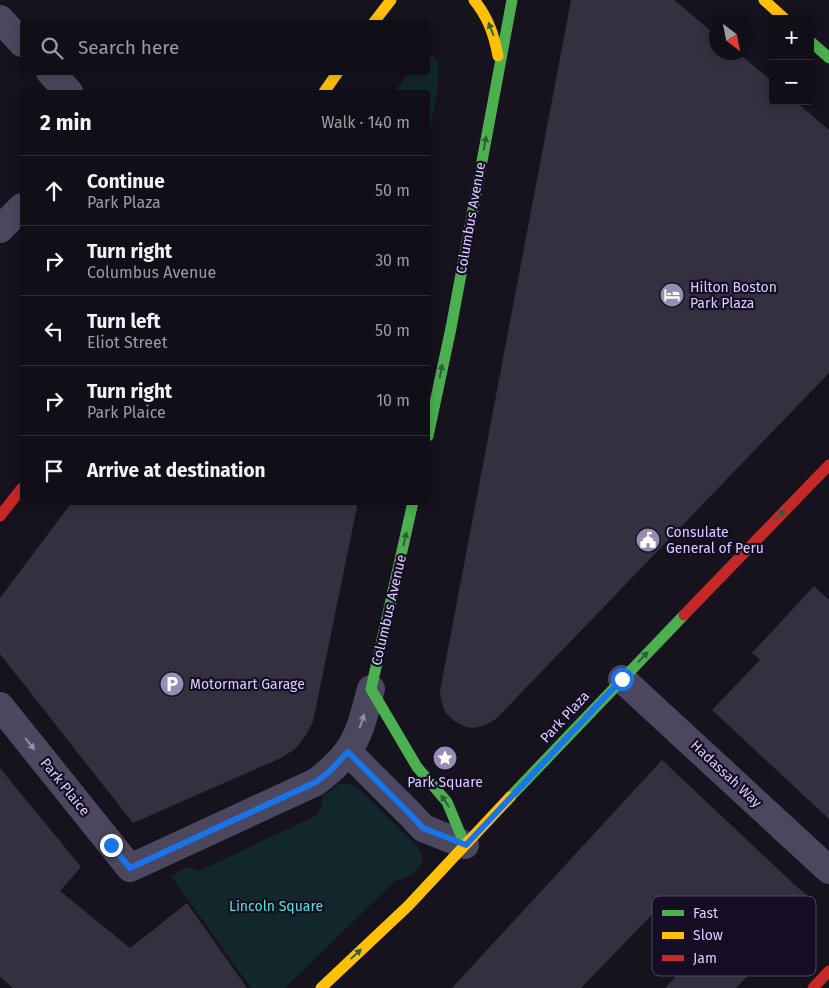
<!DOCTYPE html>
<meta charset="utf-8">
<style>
:root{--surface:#100e16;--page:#19171f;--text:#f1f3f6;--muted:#9c9ca1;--line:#302e35}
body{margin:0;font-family:"Fira Sans",sans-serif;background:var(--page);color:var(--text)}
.controls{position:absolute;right:15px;top:15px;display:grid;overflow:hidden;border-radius:5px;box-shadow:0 2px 12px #0003}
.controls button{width:45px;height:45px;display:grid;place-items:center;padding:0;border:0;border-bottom:1px solid var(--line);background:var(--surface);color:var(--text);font:25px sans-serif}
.compass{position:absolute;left:709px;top:15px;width:45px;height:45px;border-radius:50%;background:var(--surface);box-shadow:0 2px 12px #0003;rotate:148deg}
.stop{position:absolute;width:15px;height:15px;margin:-11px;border:4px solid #1a73e8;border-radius:50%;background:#fff}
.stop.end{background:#1a73e8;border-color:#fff;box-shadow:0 1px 5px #0008}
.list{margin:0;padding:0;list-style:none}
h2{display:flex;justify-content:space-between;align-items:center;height:65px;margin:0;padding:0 20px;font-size:21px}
h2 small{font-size:16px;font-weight:400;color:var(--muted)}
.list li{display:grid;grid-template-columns:32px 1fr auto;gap:15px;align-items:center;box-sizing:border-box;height:70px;padding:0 20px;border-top:1px solid var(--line)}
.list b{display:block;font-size:19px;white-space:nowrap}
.list p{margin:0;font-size:16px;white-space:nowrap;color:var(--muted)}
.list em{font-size:16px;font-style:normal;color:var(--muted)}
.icon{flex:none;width:28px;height:28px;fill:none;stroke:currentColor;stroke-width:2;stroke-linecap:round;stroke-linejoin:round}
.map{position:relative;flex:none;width:829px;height:988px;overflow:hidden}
.search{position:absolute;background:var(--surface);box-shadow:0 2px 12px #0003;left:20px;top:20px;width:410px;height:55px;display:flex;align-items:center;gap:12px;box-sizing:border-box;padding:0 18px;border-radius:5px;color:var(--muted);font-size:19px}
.panel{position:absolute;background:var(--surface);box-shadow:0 2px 12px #0003;left:20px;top:90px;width:410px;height:415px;border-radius:5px}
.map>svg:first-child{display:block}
</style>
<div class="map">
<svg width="829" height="988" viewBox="0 0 829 988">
<rect width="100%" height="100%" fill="#16121e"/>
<path fill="#11272b" d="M 428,56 L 432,56 L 437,60 C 443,77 431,121 428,141 L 428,92 L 394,92 L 409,73 L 428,72 Z
M 339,784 L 350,784 L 358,788 L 416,845 C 418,848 421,852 422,856 C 424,872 407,878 395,881 L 285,988 L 251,988 L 171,876 L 186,867 L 199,871 L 317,815 L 322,806 L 323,796 Z"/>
<path fill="#343040" d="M 571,0 L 674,0 L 716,35 L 716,52 L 737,52 L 773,82 L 773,101 L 795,101 L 829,130 L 829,373 L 496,719 L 484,726 L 473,728 L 466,727 L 454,721 L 445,712 L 441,700 L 440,691 Z
M 72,502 L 358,502 L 313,722 L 306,735 L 295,749 L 281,758 L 133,823 L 0,654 L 0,598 Z
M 814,586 L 829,600 L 829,819 L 712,710 L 760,660 L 752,653 Z
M 662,760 L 796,886 L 816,903 L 736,988 L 665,988 L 715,935 L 671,895 L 581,988 L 452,988 Z
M 0,768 L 81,867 L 60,891 L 130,948 L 187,903 L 247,988 L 13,988 L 0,977 Z"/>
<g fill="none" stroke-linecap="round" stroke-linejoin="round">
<path stroke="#4b475f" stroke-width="28" d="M 0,19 L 22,43
M 50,72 L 69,92
M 0,229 L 22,207
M 622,679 L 829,870
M 0,706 L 130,868 L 316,782 C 327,773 339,764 347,752 C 361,734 365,710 371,689
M 348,752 L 411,815 L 423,828 L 465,845"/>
<path stroke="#4caf50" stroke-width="11" d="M 810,41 L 829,58
M 428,436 L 451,328 L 512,0
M 413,502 L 371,689 L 417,767 L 447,802 L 465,845
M 510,797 L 684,615"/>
<path stroke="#ffc107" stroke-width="11" d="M 474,0 C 488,17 494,35 498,56
M 764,0 L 785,19
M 374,22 L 391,0
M 324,92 L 338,72
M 321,988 L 408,906 L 510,797"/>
<path stroke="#c62828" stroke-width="11" d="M 0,516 L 22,488
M 684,615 L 829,465
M 813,988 L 829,971"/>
</g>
<defs><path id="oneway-solid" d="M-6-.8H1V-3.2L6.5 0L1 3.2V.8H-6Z" transform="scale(1.25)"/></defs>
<g fill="#305e3a">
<use href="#oneway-solid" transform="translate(491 29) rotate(-111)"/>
<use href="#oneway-solid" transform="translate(485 143) rotate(-80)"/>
<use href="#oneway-solid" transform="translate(441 371) rotate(-79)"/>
<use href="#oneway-solid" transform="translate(780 515) rotate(-46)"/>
<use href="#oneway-solid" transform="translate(405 539) rotate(-77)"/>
<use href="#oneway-solid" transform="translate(643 657) rotate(-46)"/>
<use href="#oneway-solid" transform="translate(445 801) rotate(-124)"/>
<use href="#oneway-solid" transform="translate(356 954) rotate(-43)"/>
</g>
<g fill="#938baf">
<use href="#oneway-solid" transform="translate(362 721) rotate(-71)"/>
<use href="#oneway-solid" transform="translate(30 744) rotate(51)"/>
</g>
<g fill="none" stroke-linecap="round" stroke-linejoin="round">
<path stroke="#1a73e8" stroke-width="6" d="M 111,845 L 130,868 L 316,782 L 330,771 L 348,752 L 411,815 L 423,828 L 466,845 L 622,679"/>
</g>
<defs>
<symbol id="hotel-disc" viewBox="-11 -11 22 22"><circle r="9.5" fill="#968db0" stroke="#140d23"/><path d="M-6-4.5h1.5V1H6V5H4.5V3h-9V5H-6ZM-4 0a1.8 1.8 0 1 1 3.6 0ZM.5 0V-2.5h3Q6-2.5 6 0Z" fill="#fff"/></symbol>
<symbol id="civic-disc" viewBox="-11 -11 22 22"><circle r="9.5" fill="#968db0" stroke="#140d23"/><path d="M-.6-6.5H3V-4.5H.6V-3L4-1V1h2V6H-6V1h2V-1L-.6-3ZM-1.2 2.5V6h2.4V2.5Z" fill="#fff"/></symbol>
<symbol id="parking-disc" viewBox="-11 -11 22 22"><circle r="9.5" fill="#968db0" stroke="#140d23"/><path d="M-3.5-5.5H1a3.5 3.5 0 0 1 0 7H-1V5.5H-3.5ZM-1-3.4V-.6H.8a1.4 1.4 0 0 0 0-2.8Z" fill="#fff"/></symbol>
<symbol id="sight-disc" viewBox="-11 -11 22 22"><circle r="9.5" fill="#968db0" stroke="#140d23"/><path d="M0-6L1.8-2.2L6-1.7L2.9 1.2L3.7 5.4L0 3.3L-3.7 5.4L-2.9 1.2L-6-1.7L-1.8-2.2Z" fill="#fff"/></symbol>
</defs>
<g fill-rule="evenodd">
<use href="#hotel-disc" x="658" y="281" width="28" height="28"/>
<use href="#civic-disc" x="634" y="526" width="28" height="28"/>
<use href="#parking-disc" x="158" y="670" width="28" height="28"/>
<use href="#sight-disc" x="431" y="744" width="28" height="28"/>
</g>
<g text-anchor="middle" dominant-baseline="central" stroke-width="4.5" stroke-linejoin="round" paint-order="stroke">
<g font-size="14" fill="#dbcfff" stroke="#140d23">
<text transform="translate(471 218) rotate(-80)">Columbus Avenue</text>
<text transform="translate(389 610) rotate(-77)">Columbus Avenue</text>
<text transform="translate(565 717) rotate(-47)">Park Plaza</text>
<text transform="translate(726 774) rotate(43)">Hadassah Way</text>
<text transform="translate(65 787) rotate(51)">Park Plaice</text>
</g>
<g font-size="14" fill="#dbcfff" stroke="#140d23" text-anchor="start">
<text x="690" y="287">Hilton Boston<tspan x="690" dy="16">Park Plaza</tspan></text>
<text x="666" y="532">Consulate<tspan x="666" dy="16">General of Peru</tspan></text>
<text x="190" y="684">Motormart Garage</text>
<text x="445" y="782" text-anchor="middle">Park Square</text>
</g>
<g font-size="14" fill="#58e2d3" stroke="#140d23">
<text x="276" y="906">Lincoln Square</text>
</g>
</g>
<rect x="652" y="896" width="164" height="80" rx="8" fill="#140d23" stroke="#504765" stroke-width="1"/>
<rect x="662" y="910" width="22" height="6" fill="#4caf50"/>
<rect x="662" y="932" width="22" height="7" fill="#ffc107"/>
<rect x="662" y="955" width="22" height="6" fill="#c62828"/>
<g font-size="14" fill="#dbcfff">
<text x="693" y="918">Fast</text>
<text x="693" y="940">Slow</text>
<text x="693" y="963">Jam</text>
</g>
</svg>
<div class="controls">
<button>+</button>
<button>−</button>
</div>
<svg class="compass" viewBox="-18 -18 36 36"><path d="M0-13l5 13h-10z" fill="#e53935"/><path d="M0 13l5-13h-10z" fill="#9c9ca1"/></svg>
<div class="stop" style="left:622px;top:679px"></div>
<div class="stop end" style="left:111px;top:845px"></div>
<div class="search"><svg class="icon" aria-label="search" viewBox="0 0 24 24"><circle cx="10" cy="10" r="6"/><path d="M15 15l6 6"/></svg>Search here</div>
<section class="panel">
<h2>2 min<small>Walk · 140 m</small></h2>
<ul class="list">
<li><svg class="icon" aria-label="ahead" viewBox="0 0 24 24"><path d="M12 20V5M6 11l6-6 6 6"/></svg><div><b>Continue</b><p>Park Plaza</p></div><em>50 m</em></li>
<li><svg class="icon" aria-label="right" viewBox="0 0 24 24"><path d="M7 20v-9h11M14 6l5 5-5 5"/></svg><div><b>Turn right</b><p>Columbus Avenue</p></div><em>30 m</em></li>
<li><svg class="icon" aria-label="left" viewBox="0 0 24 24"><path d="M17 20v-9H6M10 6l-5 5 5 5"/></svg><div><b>Turn left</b><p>Eliot Street</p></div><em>50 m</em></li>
<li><svg class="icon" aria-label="right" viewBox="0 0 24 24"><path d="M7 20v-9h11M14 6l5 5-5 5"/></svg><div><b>Turn right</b><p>Park Plaice</p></div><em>10 m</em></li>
<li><svg class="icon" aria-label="arrive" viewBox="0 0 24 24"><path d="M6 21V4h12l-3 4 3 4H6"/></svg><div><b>Arrive at destination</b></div></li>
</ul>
</section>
</div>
